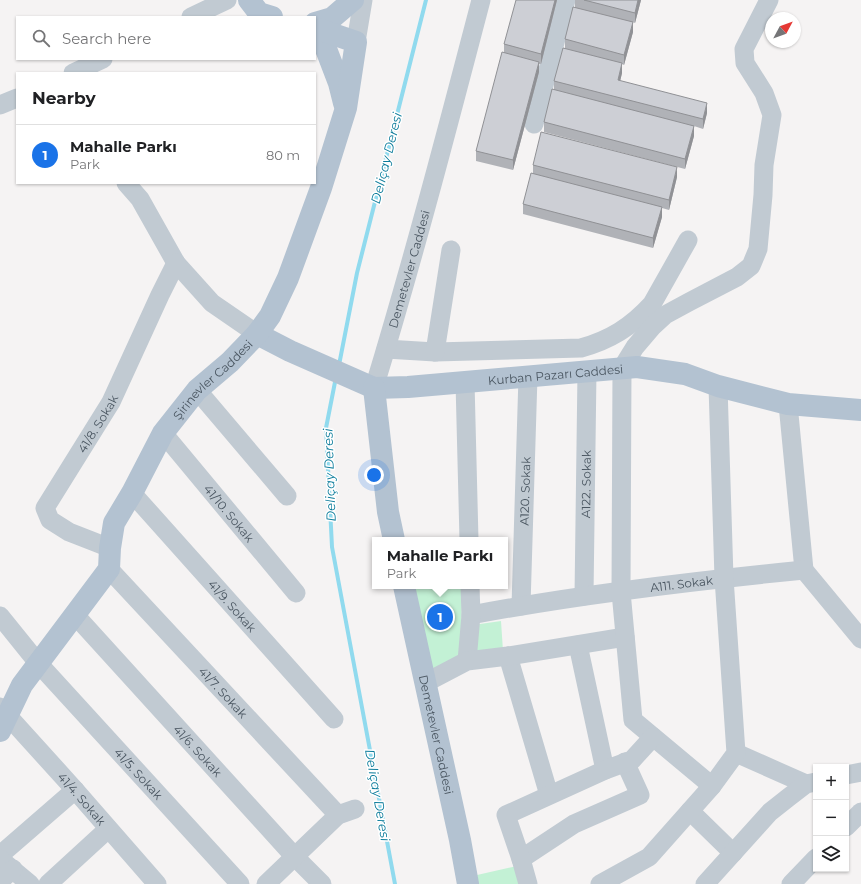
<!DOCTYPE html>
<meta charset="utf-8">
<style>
:root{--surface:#fff;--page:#f2f2f2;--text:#202124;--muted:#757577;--line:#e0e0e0;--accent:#1a73e8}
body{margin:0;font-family:Montserrat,sans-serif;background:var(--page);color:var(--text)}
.controls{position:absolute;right:12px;bottom:12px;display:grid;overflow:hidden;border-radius:0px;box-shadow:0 1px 3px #0004}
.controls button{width:36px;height:36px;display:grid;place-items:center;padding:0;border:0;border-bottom:1px solid var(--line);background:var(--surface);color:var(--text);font:20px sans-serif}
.compass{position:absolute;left:765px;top:12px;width:36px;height:36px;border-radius:50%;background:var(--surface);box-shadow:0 1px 3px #0004;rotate:49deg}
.you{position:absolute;left:374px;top:475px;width:14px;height:14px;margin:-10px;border:3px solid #fff;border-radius:50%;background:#1a73e8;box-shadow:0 0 0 6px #1a73e833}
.badge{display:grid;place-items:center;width:26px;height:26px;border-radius:50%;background:var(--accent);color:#fff;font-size:13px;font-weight:700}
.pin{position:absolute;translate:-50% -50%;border:2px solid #fff;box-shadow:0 1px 4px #0006}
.popup{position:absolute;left:372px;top:537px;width:136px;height:52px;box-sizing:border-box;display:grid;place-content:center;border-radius:0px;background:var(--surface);filter:drop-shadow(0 1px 3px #0005);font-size:13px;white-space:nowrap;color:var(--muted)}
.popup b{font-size:15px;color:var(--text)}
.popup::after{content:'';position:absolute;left:50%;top:100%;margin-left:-8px;border:8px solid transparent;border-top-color:var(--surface)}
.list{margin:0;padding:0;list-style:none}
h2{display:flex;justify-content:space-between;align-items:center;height:52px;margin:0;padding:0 16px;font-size:17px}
h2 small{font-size:13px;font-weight:400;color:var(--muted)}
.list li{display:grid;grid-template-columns:26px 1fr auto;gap:12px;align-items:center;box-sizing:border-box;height:60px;padding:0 16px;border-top:1px solid var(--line)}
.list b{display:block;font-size:15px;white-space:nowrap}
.list p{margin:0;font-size:13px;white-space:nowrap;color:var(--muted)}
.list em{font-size:13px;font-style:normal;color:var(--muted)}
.icon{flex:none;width:22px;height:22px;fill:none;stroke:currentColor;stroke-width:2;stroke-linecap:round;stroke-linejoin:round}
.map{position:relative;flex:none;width:861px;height:884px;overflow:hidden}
.search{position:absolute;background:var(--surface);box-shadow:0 1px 3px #0004;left:16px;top:16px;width:300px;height:44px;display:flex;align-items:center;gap:10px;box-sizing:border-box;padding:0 14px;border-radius:0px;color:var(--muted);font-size:15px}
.panel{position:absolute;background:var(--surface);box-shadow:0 1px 3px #0004;left:16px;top:72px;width:300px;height:112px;border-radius:0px}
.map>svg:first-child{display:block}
</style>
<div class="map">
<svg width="861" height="884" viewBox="0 0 861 884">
<rect width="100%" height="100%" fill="#f5f3f3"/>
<path fill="#c3f1d5" d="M 412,586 L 462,586 L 461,662 L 431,674 Z
M 501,621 L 503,651 L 475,652 L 473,625 Z
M 517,866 L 522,884 L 478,884 L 477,875 Z"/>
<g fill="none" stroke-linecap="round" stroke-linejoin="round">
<path stroke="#90daee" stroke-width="4" d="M 339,365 L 357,273 L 426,0
M 336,377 L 326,428 L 332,547 L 395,884"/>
<g stroke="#c1cad2" stroke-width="19">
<path d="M 191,17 L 227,0"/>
<path d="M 356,42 L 363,0"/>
<path d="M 73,73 L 103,59"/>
<path d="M 0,105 L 17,98"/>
<path d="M 534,124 L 566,0"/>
<path d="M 126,183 L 140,199 L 176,263 L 212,303 L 257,334"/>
<path d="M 386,349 L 435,352 L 581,348 C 610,340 631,327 652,304 L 688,240"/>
<path d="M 435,352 L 451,250"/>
<path d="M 465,382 L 469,540"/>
<path id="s1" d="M 374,388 C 413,260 447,130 481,0"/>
<path d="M 197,390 L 287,496"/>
<path d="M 788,404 L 804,570"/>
<path id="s2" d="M 163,433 L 296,593"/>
<path id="s3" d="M 132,493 L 334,719"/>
<path id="s4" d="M 110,548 L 69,532 L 50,520 L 45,508 L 111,402 L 160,295 L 176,263"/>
<path id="s5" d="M 109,569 L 338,815"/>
<path id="s6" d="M 584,596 L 587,371"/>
<path id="s7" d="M 521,606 L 528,376"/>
<path id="s8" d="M 75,615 L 294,856 L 322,884"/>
<path id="s9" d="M 471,615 C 581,594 693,581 804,570 L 861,639"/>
<path id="s10" d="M 0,616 L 38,663 L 240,884"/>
<path d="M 578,645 L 605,770"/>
<path d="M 508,656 L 549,795"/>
<path d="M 467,661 L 471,615 L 470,586"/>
<path d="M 425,683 L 467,661 L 508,656 L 625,637"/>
<path id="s11" d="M 0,707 L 75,790 L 157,884"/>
<path d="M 736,753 L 806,784"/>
<path d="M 846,775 L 861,772"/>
<path d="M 712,786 L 633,720 L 621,592 L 622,368 L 635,347 L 652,327 L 665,315 L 689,302 L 737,277 L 751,266 L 758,249 L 763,195 L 764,165 L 772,115 L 764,93 L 745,63 L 744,49 L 769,0"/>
<path d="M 690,811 L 733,853"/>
<path d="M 846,827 L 861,812"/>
<path d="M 0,855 L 75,790"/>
<path d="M 0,859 L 30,884"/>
<path d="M 521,859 L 574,824 L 640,795 L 625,762"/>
<path d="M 0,881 L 13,869"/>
<path d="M 48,884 L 108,829"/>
<path d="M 266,884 L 338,815 L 355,809"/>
<path d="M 528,884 L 521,859 L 506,815 L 605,770 L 632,760 L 653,737"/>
<path d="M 600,884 L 649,857 L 712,786 L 736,753 L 724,578 L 718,386"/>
<path d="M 705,884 L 770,812 L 789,797 L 806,784 L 816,782"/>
<path d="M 791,884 L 816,858"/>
</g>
<g stroke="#b3c2d1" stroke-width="22">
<path d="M 249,0 L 259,13 L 272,17"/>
<path d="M 315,23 L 332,18 L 353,0"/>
<path d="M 315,36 L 326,49 L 339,83 L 344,103"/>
<path id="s12" d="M 257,334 L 290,351 L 374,388 L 408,387 L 637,367 L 685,374 L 718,386 L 788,404 L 861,410"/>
<path d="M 374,388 L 388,512 L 394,540"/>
<path id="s13" d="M 404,586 L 460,840 L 468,884"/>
<path id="s14" d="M 0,731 L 22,685 L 109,569 L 110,548 L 114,523 L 132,493 L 163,433 L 197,390 L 230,362 L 257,334 L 270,316 L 288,278 L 321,188 L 346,108 L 356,42 L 315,28"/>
</g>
</g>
<path fill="#b0b2b7" d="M 557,0 L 541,64 L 539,64 L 539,72 L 513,170 L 476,161 L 476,151 L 504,52 L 504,44 Z
M 575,0 L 641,0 L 635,23 L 633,22 L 633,32 L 624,65 L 622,64 L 622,73 L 620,81 L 707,113 L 703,129 L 694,126 L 694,136 L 685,169 L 544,132 L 544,122 L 554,90 L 554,81 L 565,48 L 565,39 L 575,7 Z
M 533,165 L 677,177 L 669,210 L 662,208 L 662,217 L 653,248 L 523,214 L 523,204 L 533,174 Z"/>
<path fill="#909195" d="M 555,0 L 557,0 L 541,64 L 541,54 Z
M 638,0 L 641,0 L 635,23 L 635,13 Z
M 633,22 L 633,32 L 624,65 L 624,55 Z
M 539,62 L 539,72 L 513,170 L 513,160 Z
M 622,63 L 622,73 L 618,90 L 618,80 Z
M 707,103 L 707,113 L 703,129 L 703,119 Z
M 694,126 L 694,136 L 685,169 L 685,159 Z
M 677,167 L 677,177 L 669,210 L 669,200 Z
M 662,207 L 662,217 L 653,248 L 653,238 Z"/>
<path fill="#cdcfd5" stroke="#909195" d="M 516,0 L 555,0 L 541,54 L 504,44 Z
M 584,0 L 638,0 L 635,13 Z
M 573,7 L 633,22 L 624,55 L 565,39 Z
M 563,48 L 622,63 L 618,80 L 707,103 L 703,119 L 554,81 Z
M 502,52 L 539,62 L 513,160 L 476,151 Z
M 552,89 L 694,126 L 685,159 L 544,122 Z
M 541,132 L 677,167 L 669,200 L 533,165 Z
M 531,173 L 662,207 L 653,238 L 523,204 Z"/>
<g text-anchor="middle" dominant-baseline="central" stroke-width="3" stroke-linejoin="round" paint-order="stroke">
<g font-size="12" fill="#4a5661" stroke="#fff">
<text stroke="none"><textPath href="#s1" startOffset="124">Demetevler Caddesi</textPath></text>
<text stroke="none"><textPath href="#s12" startOffset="311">Kurban Pazarı Caddesi</textPath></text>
<text stroke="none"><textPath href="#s14" startOffset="418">Şirinevler Caddesi</textPath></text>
<text stroke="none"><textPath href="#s4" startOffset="179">41/8. Sokak</textPath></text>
<text stroke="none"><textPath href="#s6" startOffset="112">A122. Sokak</textPath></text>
<text stroke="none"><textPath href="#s7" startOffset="115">A120. Sokak</textPath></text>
<text stroke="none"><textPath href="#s2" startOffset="104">41/10. Sokak</textPath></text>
<text stroke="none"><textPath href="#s9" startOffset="213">A111. Sokak</textPath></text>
<text stroke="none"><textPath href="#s3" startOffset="151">41/9. Sokak</textPath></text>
<text stroke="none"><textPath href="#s5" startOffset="168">41/7. Sokak</textPath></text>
<text stroke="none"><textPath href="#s13" startOffset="152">Demetevler Caddesi</textPath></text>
<text stroke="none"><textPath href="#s8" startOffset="183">41/6. Sokak</textPath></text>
<text stroke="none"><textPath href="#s10" startOffset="210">41/5. Sokak</textPath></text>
<text stroke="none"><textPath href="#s11" startOffset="123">41/4. Sokak</textPath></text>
</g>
<g font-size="13" font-style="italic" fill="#0c7c9b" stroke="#fff">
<text transform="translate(386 158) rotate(-76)">Deliçay Deresi</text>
<text transform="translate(329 475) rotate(-92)">Deliçay Deresi</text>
<text transform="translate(378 795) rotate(80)">Deliçay Deresi</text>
</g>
</g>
</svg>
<div class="controls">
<button>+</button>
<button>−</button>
<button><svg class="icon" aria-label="layers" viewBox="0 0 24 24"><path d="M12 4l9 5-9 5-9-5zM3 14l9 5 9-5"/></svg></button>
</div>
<svg class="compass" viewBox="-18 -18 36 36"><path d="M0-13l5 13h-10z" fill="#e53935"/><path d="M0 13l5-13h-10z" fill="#757577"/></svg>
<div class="you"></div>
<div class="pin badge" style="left:440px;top:617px">1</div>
<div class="popup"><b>Mahalle Parkı</b>Park</div>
<div class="search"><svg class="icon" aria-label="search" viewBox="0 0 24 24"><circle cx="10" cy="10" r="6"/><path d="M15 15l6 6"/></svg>Search here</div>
<section class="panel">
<h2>Nearby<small></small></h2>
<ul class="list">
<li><span class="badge">1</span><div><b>Mahalle Parkı</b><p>Park</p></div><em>80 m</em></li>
</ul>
</section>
</div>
